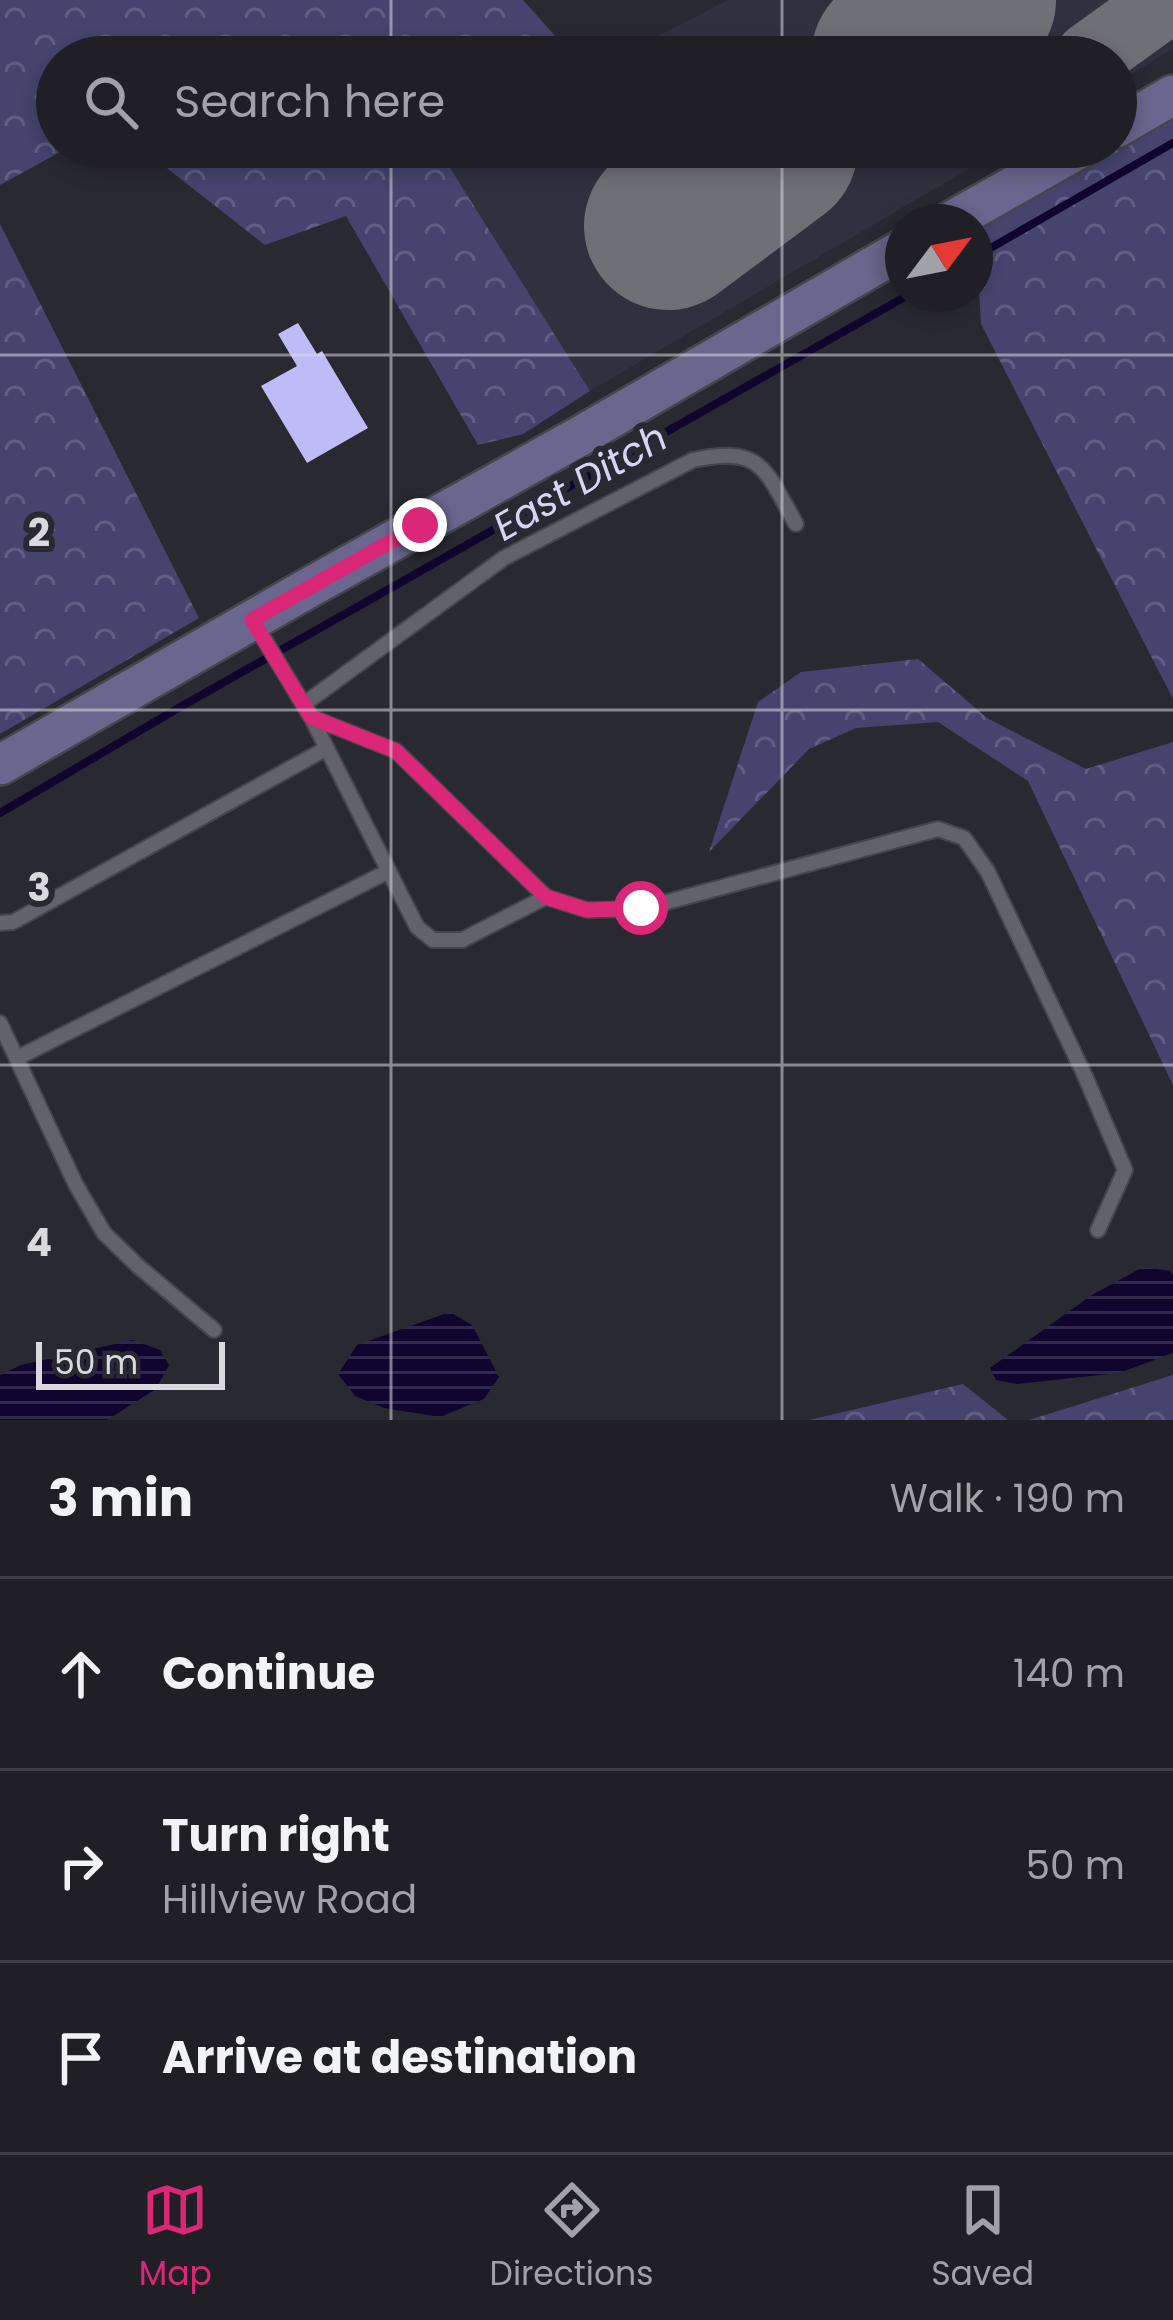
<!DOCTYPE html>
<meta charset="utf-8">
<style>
:root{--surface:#1f1f25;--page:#2c2c32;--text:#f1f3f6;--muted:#a1a2a7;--line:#3c3d42;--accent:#db2777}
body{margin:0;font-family:Poppins,sans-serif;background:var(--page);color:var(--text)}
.compass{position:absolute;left:885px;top:204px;width:108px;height:108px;border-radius:50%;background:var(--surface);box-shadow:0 6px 18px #0003;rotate:58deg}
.scale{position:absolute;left:36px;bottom:30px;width:189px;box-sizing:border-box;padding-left:12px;border:6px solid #d9d9de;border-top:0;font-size:33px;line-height:42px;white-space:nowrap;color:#d9d9de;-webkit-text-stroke:9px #292931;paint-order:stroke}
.stop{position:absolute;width:36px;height:36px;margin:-27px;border:9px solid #db2777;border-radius:50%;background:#fff}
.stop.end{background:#db2777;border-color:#fff;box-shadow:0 3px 12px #0008}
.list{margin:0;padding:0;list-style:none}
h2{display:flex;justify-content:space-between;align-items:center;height:156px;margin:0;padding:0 48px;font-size:51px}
h2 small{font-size:39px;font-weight:400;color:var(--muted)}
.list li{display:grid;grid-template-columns:78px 1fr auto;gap:36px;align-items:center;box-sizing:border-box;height:192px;padding:0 48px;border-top:3px solid var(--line)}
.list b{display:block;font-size:45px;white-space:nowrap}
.list p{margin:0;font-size:39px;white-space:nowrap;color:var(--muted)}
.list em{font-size:39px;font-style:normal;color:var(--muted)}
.icon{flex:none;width:66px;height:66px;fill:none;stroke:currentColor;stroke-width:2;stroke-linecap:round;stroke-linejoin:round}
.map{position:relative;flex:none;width:1173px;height:1420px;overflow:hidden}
.search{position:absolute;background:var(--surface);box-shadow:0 6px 18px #0003;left:36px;right:36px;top:36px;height:132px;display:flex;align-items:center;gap:30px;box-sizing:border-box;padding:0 42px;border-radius:66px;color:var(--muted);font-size:45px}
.sheet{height:732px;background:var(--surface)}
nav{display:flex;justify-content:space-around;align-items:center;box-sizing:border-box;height:168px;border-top:3px solid var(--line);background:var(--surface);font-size:33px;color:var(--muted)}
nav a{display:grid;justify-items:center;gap:6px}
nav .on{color:var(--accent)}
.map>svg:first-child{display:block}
</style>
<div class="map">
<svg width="1173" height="1420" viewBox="0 0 1173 1420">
<defs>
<pattern id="forest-crowns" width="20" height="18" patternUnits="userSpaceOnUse" patternTransform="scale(3)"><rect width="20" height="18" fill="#46446e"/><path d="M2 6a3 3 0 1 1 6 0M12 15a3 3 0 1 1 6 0" fill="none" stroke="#605e82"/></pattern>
<pattern id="water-rules" width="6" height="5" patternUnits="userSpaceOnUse" patternTransform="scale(3)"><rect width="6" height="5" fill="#0f052f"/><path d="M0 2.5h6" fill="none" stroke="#31294d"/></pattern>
</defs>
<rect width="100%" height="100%" fill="#292931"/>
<path fill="#31303e" d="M 728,0 L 1173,0 L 1173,49 L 1116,83 L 1116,57 L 617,57 Z
M 454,147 L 1006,147 L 590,391 L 442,155 Z"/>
<path fill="url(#forest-crowns)" d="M 0,0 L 523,0 L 574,57 L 57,57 L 57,147 L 69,147 L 0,185 Z
M 1173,106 L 1173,699 L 981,324 L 975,213 L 1098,147 L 1116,147 Z
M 140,147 L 454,147 L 442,155 L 590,391 L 523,434 L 478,445 L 346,216 L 265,245 Z
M 0,224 L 199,618 L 0,734 Z
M 918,659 L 987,718 L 1086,769 L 1173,742 L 1173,1085 L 1028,781 L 938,722 L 856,728 L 809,749 L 709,852 L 758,702 L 801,672 Z
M 1173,1375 L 1173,1420 L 1029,1420 Z
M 963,1384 L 1008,1420 L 809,1420 Z"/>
<path fill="url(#water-rules)" d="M 1143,1267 L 1170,1271 L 1173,1275 L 1173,1353 L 1119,1373 L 1017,1384 L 996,1380 L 990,1368 L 1092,1295 Z
M 450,1312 L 472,1325 L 499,1377 L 484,1399 L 440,1417 L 384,1408 L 355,1396 L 338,1374 L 357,1345 Z
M 133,1340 L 160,1350 L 169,1365 L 156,1389 L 107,1420 L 0,1420 L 0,1375 L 21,1365 Z"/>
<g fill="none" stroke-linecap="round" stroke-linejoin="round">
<path stroke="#0f052f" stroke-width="8" d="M 975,257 L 1173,143
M 0,813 L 175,710 L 910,294"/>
<path stroke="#6f6f76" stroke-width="69" d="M 961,8 L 997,57
M 1089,57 L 1168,0"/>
<path stroke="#6f6f76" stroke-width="168" d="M 895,57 L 972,0
M 668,226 L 774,147"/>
</g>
<path fill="#bebcf6" d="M 298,323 L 317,354 L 322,351 L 368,428 L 307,463 L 261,386 L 297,366 L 278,334 Z"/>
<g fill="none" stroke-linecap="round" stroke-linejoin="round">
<defs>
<path id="lane" d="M 255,624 L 311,717 L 396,751 L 546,897 L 587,910 L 641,909 L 938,829 L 964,838 L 988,872 L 1085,1076 L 1125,1170 L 1098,1230
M 304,704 L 504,558 L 693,460 C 763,445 765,470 796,524
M 311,717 L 417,927 L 433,940 L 462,940 L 546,897
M 0,923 L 13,922 L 327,748
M 0,1023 L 76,1185 L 104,1233 L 138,1266 L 214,1330
M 17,1058 L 389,871"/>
<path id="secondary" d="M 1116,128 L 1173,95
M 950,222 L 1082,147
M 0,765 L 303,591 L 582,435 L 903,249"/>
</defs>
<use href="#lane" stroke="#46454c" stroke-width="18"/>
<use href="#secondary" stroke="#46454c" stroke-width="44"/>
<use href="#lane" stroke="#62626b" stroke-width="14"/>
<use href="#secondary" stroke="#6a668d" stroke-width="39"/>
</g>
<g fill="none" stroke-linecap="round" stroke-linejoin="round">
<path stroke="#db2777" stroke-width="15" d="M 420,525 L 252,620 L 311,717 L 396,751 L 546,897 L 587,910 L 641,908"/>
</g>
<path fill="none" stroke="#d9d9de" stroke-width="3" stroke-opacity="0.55" d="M 391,0 L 391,57M 782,0 L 782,57M 391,147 L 391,1420M 782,147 L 782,1420M 0,355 L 1173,355M 0,710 L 1173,710M 0,1065 L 1173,1065"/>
<g text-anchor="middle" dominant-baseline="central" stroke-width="12" stroke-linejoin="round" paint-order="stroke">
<g font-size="39" font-style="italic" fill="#d5d5f5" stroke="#292931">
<text transform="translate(580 482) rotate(-30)">East Ditch</text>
</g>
</g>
<g font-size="39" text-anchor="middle" font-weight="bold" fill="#d9d9de" stroke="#292931" stroke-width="12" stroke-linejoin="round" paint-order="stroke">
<text x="39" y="546">2</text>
<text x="39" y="901">3</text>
<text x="39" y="1256">4</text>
</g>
</svg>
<svg class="compass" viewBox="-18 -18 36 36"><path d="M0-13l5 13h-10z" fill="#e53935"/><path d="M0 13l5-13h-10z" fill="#a1a2a7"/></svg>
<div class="scale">50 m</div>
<div class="stop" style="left:641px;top:908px"></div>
<div class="stop end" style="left:420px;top:525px"></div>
<div class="search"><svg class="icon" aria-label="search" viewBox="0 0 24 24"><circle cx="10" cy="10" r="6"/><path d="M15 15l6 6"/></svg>Search here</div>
</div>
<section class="sheet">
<h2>3 min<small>Walk · 190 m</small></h2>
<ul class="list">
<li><svg class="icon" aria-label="ahead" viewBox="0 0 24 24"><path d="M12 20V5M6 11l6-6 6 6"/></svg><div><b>Continue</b></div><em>140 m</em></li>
<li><svg class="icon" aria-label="right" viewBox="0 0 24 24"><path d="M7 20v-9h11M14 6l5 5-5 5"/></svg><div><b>Turn right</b><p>Hillview Road</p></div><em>50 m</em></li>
<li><svg class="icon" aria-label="arrive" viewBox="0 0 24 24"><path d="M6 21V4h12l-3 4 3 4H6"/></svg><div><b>Arrive at destination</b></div></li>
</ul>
</section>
<nav>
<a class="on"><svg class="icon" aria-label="map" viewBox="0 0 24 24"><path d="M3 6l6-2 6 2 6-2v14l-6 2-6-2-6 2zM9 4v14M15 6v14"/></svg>Map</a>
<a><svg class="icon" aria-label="directions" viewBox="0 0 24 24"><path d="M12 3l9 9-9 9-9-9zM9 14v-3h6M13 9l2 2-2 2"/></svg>Directions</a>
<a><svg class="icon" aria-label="saved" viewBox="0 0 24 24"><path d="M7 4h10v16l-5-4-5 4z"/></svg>Saved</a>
</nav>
